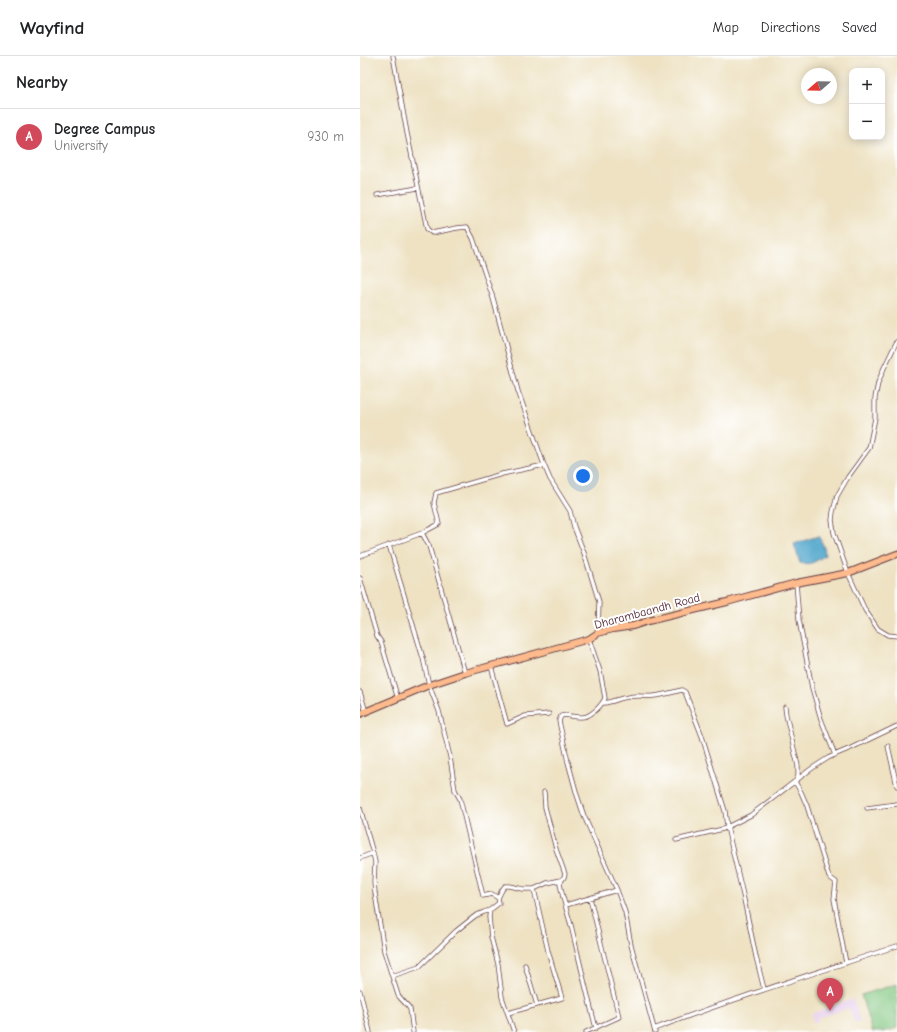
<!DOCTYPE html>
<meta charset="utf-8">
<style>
:root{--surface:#fff;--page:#f6f6f6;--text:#202124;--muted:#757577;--line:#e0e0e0;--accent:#d1495b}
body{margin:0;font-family:"Comic Neue",sans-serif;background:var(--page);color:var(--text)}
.controls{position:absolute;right:12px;top:12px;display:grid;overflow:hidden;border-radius:8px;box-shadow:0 2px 10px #0003}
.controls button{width:36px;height:36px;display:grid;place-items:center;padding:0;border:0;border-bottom:1px solid var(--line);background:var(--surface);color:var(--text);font:20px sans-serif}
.compass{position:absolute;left:441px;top:12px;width:36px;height:36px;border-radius:50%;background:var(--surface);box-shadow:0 2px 10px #0003;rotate:250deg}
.you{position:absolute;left:223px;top:420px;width:14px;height:14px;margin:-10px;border:3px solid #fff;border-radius:50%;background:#1a73e8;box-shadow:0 0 0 6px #1a73e833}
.badge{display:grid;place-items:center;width:26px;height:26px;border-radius:50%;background:var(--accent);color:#fff;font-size:13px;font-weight:700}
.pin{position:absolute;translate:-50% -33px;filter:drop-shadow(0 1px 2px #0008)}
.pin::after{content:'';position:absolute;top:21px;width:14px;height:12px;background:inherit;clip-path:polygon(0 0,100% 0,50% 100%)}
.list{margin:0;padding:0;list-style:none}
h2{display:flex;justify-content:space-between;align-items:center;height:52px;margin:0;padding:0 16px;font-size:17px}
h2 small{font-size:13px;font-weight:400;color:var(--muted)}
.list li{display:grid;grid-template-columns:26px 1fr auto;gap:12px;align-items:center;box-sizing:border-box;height:56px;padding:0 16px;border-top:1px solid var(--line)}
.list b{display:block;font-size:15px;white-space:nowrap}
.list p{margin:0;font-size:13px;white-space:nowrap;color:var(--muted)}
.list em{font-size:13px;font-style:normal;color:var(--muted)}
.map{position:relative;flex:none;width:537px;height:976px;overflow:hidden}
header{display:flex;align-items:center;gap:24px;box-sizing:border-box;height:56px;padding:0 20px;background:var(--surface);border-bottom:1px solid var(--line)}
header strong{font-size:19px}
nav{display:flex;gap:22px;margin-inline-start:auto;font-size:14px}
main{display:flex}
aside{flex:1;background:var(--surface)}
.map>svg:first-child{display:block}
</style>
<header>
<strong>Wayfind</strong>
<nav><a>Map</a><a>Directions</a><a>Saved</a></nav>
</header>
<main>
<aside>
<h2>Nearby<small></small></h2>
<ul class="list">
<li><span class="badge">A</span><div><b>Degree Campus</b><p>University</p></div><em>930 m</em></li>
</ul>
</aside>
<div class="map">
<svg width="537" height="976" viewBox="0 0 537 976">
<rect width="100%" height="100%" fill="#fff"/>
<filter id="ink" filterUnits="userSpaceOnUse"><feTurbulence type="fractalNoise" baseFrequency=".025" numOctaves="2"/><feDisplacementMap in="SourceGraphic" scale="8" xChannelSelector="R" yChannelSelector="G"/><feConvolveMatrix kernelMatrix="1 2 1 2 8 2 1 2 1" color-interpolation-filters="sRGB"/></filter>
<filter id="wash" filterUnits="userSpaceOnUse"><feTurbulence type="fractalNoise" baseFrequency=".012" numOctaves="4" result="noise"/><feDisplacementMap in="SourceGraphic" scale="16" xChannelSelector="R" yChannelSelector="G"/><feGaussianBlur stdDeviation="0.9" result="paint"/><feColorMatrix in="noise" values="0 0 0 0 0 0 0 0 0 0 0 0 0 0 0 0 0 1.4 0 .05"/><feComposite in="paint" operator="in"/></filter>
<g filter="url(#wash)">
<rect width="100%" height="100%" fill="#eee2c3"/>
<path fill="#e9d2ee" d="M 493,943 L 500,965 L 495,967 L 489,952 L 458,962 L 458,965 L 454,967 L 451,958 Z"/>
<path fill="#82c680" stroke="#667256" d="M 537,928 L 537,972 L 523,976 L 512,976 L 501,939 Z"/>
<path fill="#4ea4ca" stroke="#4c627a" d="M 458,480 C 462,486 465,491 465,499 C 455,506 452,509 440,507 L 434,488 Z"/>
</g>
<g filter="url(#ink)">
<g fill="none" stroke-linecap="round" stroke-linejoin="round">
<defs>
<path id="street" d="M 33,0 L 47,77 L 67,173 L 72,177 L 97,172 L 107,171 L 113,182 L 133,242 L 158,335 L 184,409 L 190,423 L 210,455 L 214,471 L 224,497 L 239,546 L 238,577
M 17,139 L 58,132
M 537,285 L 524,312 L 518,327 L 515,342 L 515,362 L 509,392 L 488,421 L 477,440 L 473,456 L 472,464 L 474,477 L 488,517 L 505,554 L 518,573 L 528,579 L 537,580
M 62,477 L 69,490 L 105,617
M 29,489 L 63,602 L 69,629 L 79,655 L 90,701 L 95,734 L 100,743 L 123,840 L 132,838 L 138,842 L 139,847 L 130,854 L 124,856 L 115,860 L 96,875 L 59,911 L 32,920
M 0,500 L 62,477 L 79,468 L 74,447 L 76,437 L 142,418 L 184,409
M 0,522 L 17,580 L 21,586 L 38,643
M 436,527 L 439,564 L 452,632 L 461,663 L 475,699
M 229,583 L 240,615 L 245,642 C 243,647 241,649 237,653 C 227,662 224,662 210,660 C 207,659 204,659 201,660 L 199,665 L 208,706 L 217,739 L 224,760 L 257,834 L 265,856 L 271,889 L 295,976
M 131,610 L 147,668 L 165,660 L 189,658
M 0,636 L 6,656
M 244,647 C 252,646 260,642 268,641 C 277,639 285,641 294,640 C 304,639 313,636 322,634 L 325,636 L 342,680 L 365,755 L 367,771 L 383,839 L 396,901 L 404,933
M 425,651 L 426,659 L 438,710 L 438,720 L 435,726 L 441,736 L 447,750 L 469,821 L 476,826 L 474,843 L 486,907
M 528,690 L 537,730
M 184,736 L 185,751 L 196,793 L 205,818 L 204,821 L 200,827 C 202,841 207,855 211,869 C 219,903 227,938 236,972
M 0,752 L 13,797 L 15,806 L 14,826 L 15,837 L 24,895 L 38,939 C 42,945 47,948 50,953 L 53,976
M 507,752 L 537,748
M 316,784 L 363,773 L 391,759 L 451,713 L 468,702 L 479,697 L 491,692 L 537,670
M 0,802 L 13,797
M 138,842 L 142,834 L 145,830 L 150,830 L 163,833 L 174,833
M 206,849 L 257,834
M 130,854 L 129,861 L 131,881 L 138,908 L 142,941 L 154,976
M 165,909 L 177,949
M 0,935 L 10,976
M 148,957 L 202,942 L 188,895 L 174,833 L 187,827 L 201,824
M 294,973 C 374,942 456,917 537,890
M 226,976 L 259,961 L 230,842"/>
<path id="primary" d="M 0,658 L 69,629 L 105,617 L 229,583 L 238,577 L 253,573 L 273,570 L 288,565 L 367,546 L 436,527 L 488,517 L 537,498"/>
</defs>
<use href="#street" stroke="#633c42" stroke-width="5"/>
<use href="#primary" stroke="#633c42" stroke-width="8"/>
<use href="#street" stroke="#fff" stroke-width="3.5"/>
<use href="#primary" stroke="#fcba8d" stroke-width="6"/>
</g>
</g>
<g text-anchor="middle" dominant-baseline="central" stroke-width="4" stroke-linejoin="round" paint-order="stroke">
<g font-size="12" fill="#4a1f2b" stroke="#fff">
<text transform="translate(287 555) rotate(-15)">Dharambaandh Road</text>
</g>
</g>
</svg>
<div class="controls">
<button>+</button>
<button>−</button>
</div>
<svg class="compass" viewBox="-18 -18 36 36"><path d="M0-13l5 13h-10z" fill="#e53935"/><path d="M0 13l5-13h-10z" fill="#757577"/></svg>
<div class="you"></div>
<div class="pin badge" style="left:470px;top:955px">A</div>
</div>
</main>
